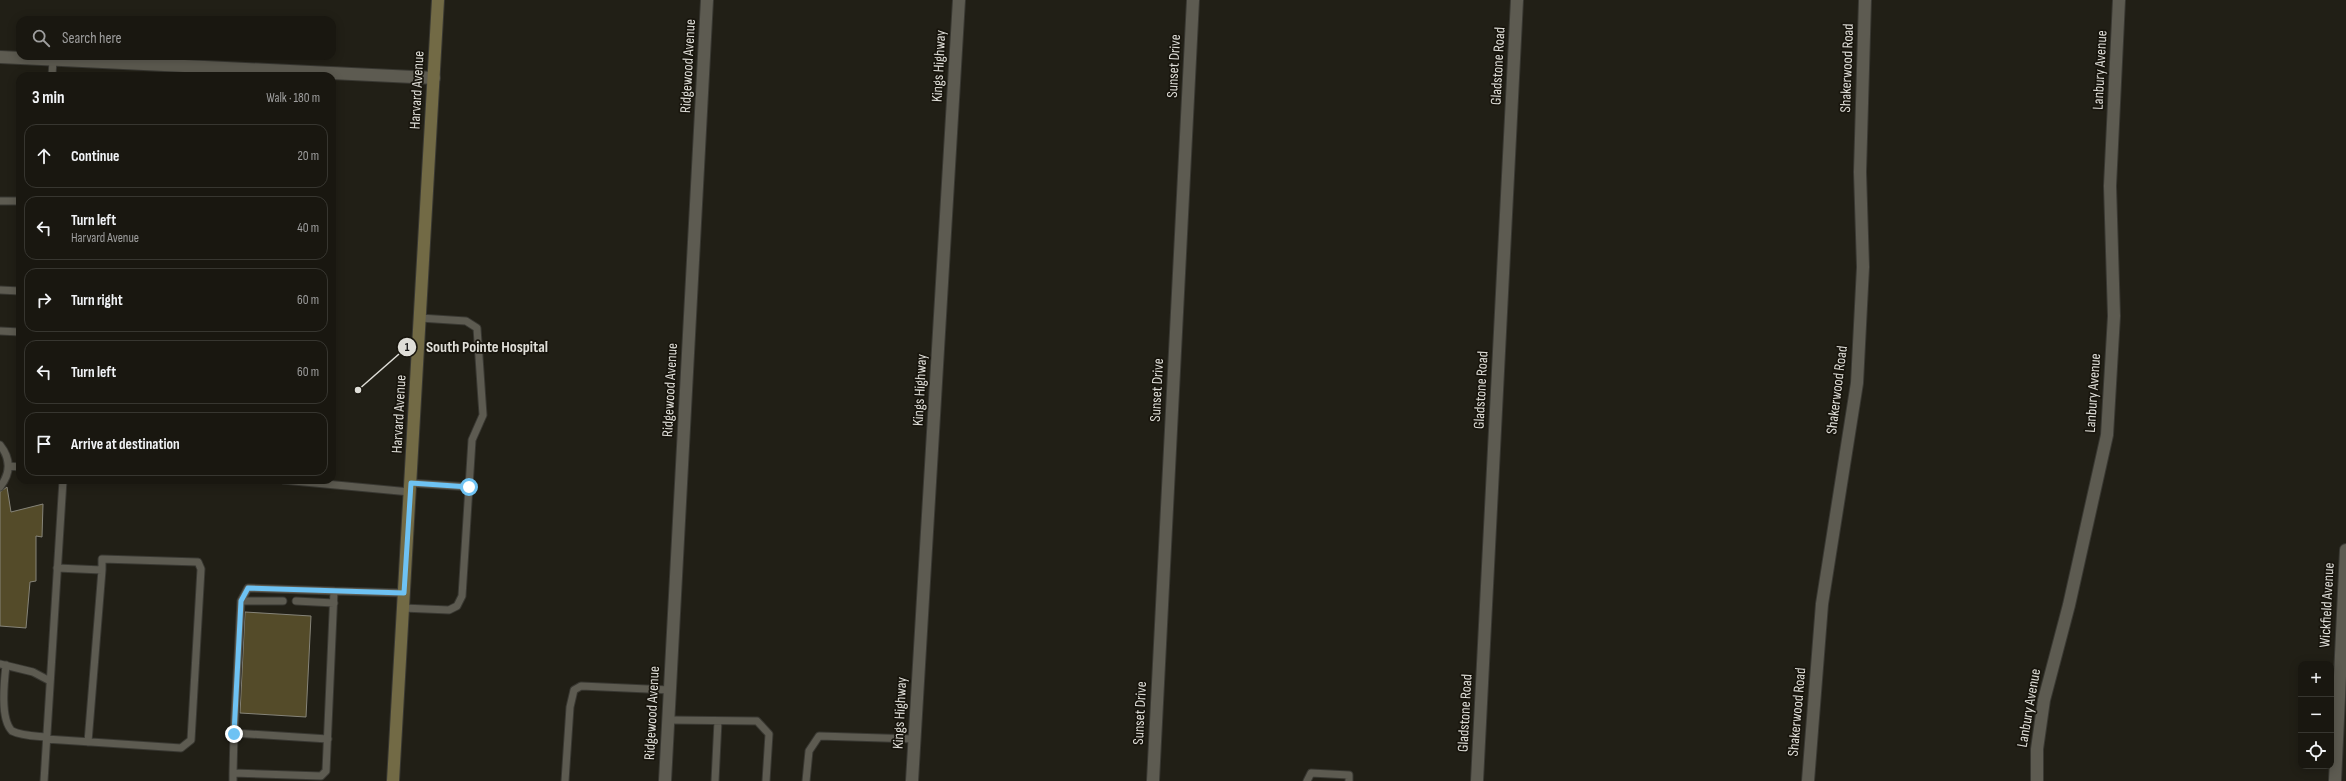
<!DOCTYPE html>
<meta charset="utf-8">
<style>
:root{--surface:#191710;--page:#222019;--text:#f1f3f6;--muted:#9f9f9f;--line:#373630}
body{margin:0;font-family:"Sofia Sans Condensed",sans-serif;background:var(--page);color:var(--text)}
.controls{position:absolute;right:12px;bottom:12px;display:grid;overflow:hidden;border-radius:8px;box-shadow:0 2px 10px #0003}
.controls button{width:36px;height:36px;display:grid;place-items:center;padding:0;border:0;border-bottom:1px solid var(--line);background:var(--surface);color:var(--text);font:20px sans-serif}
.stop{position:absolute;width:12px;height:12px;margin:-9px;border:3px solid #6ec2f3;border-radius:50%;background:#fff}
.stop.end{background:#6ec2f3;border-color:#fff;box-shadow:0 1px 4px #0008}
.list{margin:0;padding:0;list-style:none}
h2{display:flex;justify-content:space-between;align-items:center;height:52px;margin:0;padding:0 16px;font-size:17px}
h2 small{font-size:13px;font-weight:400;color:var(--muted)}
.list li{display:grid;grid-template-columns:26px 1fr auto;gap:12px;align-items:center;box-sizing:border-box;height:64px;margin:0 8px 8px;padding:0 8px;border:1px solid var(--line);border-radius:12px}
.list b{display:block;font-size:15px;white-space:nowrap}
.list p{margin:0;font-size:13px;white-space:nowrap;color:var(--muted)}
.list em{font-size:13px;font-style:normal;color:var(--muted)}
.icon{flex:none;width:22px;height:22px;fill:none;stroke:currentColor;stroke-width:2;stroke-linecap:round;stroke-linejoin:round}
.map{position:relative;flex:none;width:2346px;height:781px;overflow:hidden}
.search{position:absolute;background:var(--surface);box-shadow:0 2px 10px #0003;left:16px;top:16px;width:320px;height:44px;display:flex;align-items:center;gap:10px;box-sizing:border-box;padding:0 14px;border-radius:12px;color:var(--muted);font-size:15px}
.panel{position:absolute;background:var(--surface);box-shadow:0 2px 10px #0003;left:16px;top:72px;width:320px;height:412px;border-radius:12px}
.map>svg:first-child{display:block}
</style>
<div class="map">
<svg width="2346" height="781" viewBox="0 0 2346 781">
<rect width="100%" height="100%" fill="#211f16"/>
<path fill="#544b29" stroke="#868479" d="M 7,487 L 11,512 L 43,504 L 42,537 L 36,536 L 36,581 L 30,582 L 26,628 L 0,626 L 0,492 Z
M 245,612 L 311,616 L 306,717 L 240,713 Z"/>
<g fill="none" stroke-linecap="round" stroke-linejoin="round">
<defs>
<path id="service" d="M 52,76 L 53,60
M 0,201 L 20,201
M 0,290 L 20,291
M 0,331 L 20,332
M 0,445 C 11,459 11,473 0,487
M 9,466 L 20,467
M 283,480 L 410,492
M 411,483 L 469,487
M 241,601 L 283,601
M 296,601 L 334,603
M 403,608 L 449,610 L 457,606 L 462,596 L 472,440 L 483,415 L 477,328 L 466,321 L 420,318
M 0,664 L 33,672 L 50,681
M 6,665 C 4,683 0,719 12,731 C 22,736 36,736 46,737
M 669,720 L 757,721 L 769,734 L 766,781
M 234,733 L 241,601 L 248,588 L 334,591
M 46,739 L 181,748 L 191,740 L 201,569 L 198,562 L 102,559 L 102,570 L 57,568
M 88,742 L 102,570
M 233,773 L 234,733 L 328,739
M 44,781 L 63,480
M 233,781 L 233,773 L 321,776 L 326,771 L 334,591 L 404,593
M 565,781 L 570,707 L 574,690 L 581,686 L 670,690
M 715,781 L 718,721
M 806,781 L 809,751 L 819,736 L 915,739
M 1307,781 L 1311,773 L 1349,775 L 1349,781"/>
<path id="minor" d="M 0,57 L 434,78
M 665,781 L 707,0
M 912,781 L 959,0
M 1153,781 L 1193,0
M 1477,781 L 1517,0
M 1808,781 L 1822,604 L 1857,383 L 1863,267 L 1860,172 L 1865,0
M 2037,781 L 2037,749 L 2044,700 L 2069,605 L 2107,435 L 2114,316 L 2110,186 L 2119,0
M 2335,781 L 2346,550"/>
<path id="secondary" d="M 393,781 L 438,0"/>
</defs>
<use href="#service" stroke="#393832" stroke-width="9"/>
<use href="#minor" stroke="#393832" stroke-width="14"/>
<use href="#secondary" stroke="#393832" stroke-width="14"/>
<use href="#service" stroke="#5d5b51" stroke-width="7"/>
<use href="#minor" stroke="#5d5b51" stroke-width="12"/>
<use href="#secondary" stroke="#726a45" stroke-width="12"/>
</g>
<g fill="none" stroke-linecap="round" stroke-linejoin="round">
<path stroke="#6ec2f3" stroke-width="5" d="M 234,734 L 241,601 L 248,588 L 404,593 L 411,483 L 469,487"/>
</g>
<g text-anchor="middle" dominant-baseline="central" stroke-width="3.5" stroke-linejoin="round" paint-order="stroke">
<g font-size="15" fill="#dfded8" stroke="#18150d">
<text transform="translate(688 66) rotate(-87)">Ridgewood Avenue</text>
<text transform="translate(939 66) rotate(-87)">Kings Highway</text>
<text transform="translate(1174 66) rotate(-87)">Sunset Drive</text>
<text transform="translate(1498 66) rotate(-87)">Gladstone Road</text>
<text transform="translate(1847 68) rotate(-88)">Shakerwood Road</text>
<text transform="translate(2100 70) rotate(-87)">Lanbury Avenue</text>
<text transform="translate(417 90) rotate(-87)">Harvard Avenue</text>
<text transform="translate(670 390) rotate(-87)">Ridgewood Avenue</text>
<text transform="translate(920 390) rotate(-87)">Kings Highway</text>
<text transform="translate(1157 390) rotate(-87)">Sunset Drive</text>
<text transform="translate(1481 390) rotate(-87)">Gladstone Road</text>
<text transform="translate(1837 390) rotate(-83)">Shakerwood Road</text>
<text transform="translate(2093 393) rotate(-86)">Lanbury Avenue</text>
<text transform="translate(399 414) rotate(-87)">Harvard Avenue</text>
<text transform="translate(2327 605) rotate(-87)">Wickfield Avenue</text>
<text transform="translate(2029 708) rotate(-80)">Lanbury Avenue</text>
<text transform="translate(1797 712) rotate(-85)">Shakerwood Road</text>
<text transform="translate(652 713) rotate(-87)">Ridgewood Avenue</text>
<text transform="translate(900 713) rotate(-87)">Kings Highway</text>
<text transform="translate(1140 713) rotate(-87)">Sunset Drive</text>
<text transform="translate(1465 713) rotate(-87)">Gladstone Road</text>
</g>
</g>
<path fill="none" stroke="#dfded8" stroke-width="1.5" d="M358 390L407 347"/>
<g fill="#dfded8" stroke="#18150d" stroke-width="1.5">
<circle cx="358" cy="390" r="4"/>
<circle cx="407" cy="347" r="10"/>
</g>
<g font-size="12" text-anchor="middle" font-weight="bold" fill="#111">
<text x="407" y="351">1</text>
</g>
<g font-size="16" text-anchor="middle" font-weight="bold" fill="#dfded8" stroke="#18150d" stroke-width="3.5" stroke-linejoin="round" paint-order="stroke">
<text x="487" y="352">South Pointe Hospital</text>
</g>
</svg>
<div class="controls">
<button>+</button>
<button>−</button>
<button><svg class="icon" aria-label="locate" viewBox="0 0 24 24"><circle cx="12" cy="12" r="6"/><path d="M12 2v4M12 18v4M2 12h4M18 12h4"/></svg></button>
</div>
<div class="stop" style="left:469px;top:487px"></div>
<div class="stop end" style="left:234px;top:734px"></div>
<div class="search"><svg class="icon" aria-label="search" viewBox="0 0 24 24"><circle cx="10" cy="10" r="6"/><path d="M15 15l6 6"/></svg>Search here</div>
<section class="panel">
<h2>3 min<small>Walk · 180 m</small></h2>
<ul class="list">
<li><svg class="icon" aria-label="ahead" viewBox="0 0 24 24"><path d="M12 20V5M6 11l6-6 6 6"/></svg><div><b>Continue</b></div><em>20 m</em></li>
<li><svg class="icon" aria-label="left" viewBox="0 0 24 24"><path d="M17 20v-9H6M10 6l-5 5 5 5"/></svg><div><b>Turn left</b><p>Harvard Avenue</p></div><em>40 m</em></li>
<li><svg class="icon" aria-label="right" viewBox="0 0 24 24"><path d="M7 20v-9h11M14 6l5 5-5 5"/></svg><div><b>Turn right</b></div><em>60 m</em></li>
<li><svg class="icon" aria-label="left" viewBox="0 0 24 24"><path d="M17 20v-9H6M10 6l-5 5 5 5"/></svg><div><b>Turn left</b></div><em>60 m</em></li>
<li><svg class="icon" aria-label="arrive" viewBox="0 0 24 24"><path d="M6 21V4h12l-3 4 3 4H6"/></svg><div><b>Arrive at destination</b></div></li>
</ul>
</section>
</div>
